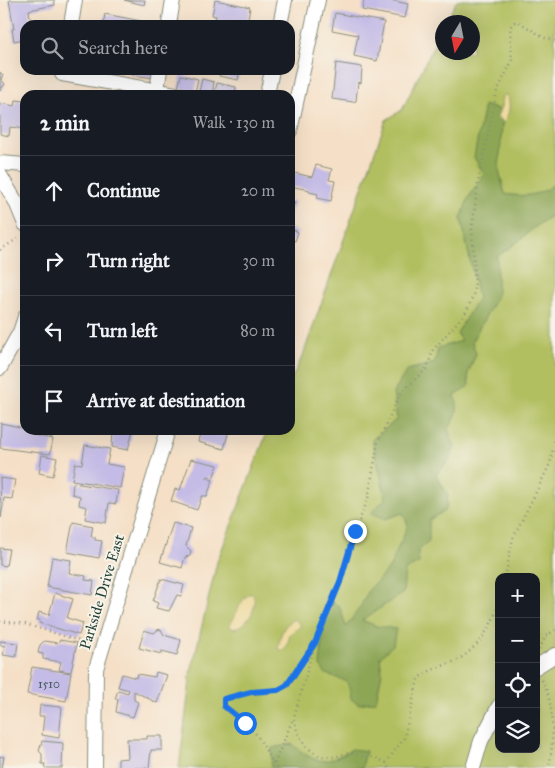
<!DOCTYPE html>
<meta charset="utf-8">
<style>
:root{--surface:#171b24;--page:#20242c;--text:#f1f3f6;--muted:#9ea1a6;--line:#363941}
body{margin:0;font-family:"IM FELL Great Primer",serif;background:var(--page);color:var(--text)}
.controls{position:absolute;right:15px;bottom:15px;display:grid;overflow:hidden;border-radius:10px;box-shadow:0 5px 20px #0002}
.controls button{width:45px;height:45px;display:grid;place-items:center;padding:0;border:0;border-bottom:1px solid var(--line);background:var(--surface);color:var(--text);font:25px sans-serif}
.compass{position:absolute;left:435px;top:15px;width:45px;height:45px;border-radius:50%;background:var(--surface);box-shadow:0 5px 20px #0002;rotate:190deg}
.stop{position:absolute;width:15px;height:15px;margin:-11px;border:4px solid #1a73e8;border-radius:50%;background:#fff}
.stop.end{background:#1a73e8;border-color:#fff;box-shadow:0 1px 5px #0008}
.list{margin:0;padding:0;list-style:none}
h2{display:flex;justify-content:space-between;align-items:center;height:65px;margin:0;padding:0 20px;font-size:21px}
h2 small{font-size:16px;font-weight:400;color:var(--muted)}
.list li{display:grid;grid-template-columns:32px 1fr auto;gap:15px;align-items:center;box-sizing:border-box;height:70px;padding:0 20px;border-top:1px solid var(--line)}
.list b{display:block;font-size:19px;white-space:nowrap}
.list em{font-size:16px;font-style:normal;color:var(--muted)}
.icon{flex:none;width:28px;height:28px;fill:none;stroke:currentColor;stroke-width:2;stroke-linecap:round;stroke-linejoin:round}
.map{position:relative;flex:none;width:555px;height:768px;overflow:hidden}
.search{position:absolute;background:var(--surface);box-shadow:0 5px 20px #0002;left:20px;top:20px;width:275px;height:55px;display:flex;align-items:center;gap:12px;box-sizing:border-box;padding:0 18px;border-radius:15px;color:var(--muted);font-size:19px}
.panel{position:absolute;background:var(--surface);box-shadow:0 5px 20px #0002;left:20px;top:90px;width:275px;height:345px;border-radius:15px}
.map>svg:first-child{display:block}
</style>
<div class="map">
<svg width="555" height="768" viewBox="0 0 555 768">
<rect width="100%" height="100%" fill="#f7f3e8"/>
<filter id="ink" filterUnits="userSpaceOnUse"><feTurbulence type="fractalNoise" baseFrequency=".02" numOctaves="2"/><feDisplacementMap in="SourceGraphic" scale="10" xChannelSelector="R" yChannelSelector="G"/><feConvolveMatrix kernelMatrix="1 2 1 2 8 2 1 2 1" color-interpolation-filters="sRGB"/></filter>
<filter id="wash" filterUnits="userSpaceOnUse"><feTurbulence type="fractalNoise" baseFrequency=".0096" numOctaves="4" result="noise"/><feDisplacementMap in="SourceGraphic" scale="20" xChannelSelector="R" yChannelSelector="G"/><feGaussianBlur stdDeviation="1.12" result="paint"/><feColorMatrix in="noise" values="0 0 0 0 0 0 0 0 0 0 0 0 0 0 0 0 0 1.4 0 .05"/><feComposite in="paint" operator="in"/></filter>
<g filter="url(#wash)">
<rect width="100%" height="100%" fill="#f5e0c7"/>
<path fill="#b2bf61" stroke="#687e4a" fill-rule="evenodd" d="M 457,0 L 555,0 L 555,768 L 179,768 L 190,681 L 188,677 L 190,676 L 217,562 L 268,430 L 290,430 L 290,382 L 303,355 L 386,120 L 402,110 L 442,29 L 442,52 L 472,52 L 472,22 L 446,22 ZM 499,577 L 536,577 L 536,749 L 499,749 Z"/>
<path fill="#8da657" stroke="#567246" d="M 484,105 L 503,111 L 499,170 L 505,194 C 523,197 541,196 555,183 L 555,214 C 533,225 519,244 497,256 L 497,296 L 472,341 L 476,354 L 468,373 L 469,386 L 455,396 C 460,410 456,418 448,430 L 455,447 L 450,459 L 436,475 L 448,495 L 446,510 L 429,520 L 429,542 L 418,550 L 419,563 L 405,570 L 403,593 L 362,620 L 376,626 L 396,629 L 393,645 L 380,657 L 382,672 L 376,701 L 359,704 L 351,699 L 348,682 L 326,674 L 320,666 L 326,598 L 340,607 L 346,627 L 361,606 L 367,592 L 390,567 L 408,525 L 403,513 L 385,519 L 371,513 L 386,498 L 372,440 L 397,419 L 393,393 L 407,370 L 435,363 L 438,348 L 461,341 L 457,333 L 478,298 L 461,218 L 469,197 L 484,174 L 474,157 Z
M 292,744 C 316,764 324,766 352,749 L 366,751 L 362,768 L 271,768 L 272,748 Z"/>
<path fill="#eeda9e" stroke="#868c69" d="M 506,95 C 512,103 509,115 504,123 L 497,117 L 502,104 L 502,96 Z
M 252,593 C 260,606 247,628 232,629 L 230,625 C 237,615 239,598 252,593 Z
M 294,619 L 301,626 L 290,634 L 287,646 L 281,651 L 278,648 C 281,636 281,626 294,619 Z"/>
<g id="blocks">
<path fill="#c4bbe6" d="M 9,0 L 54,0 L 55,5 L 29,10 L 31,25 L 25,25 L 25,39 L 14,41 L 12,29 L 14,29 Z
M 124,0 L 145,0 L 144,5 Z
M 215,0 L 250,7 L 247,25 L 215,20 L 216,16 L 212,15 Z
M 364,0 L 390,0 L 408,4 L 405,18 L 362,10 Z
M 335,13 L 384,22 L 377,61 L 354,56 L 358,35 L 332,30 Z
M 105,14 L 141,21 L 141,25 L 103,25 Z
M 336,63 L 362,67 L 361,83 L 358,82 L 356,101 L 353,102 L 332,99 Z
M 93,70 L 111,70 L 110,77 L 92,73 Z
M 133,70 L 155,70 L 154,78 L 132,75 Z
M 203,70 L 211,70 L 211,74 L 202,72 Z
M 220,70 L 240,70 L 238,80 L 219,76 Z
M 0,72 L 3,75 L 1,79 L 5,84 L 0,91 Z
M 181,75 L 198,79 L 195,92 L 178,88 Z
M 202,79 L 214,82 L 212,95 L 199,92 Z
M 217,83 L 236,87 L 235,95 L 214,95 Z
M 16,100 L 25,101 L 25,129 L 10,127 L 9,136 L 0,134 L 0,103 L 15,106 Z
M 316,165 L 332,169 L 329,180 L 335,181 L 331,201 L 317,198 L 318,194 L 309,192 L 309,190 L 290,186 L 290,172 L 312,177 Z
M 290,200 L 295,202 L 290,215 Z
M 290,228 L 298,232 L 295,241 L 290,240 Z
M 1,423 L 34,430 L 33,435 L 53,439 L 50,454 L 0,448 Z
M 113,430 L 133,430 L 128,450 L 112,447 Z
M 201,430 L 229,430 L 224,449 L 198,442 Z
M 85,445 L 110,449 L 107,464 L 124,467 L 120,488 L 72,480 L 75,463 L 82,464 Z
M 42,455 L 57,458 L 53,476 L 39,473 Z
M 191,459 L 218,465 L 213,478 L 208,476 L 207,478 L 213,480 L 207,496 L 202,496 L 197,510 L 171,501 L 175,489 L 180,490 Z
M 0,478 L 15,480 L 12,499 L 4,498 L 1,518 Z
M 73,483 L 118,490 L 116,504 L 109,503 L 106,523 L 85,519 L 87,507 L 79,505 L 80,496 L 72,494 Z
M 73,522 L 93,526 L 91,536 L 95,537 L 95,540 L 102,541 L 99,558 L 67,552 Z
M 173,523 L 191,528 L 186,546 L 191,551 L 190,556 L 185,557 L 182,568 L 160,562 Z
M 0,548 L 9,549 L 6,566 L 0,565 Z
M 52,557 L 71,560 L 69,573 L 86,576 L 85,580 L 94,581 L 92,595 L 47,587 Z
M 161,579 L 184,585 L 181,596 L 177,595 L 169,611 L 156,608 L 158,603 L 153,601 Z
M 55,593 L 73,599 L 67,618 L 83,623 L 79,635 L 39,623 L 40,620 L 37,620 L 39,612 L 49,615 Z
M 159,629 L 162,631 L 164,635 L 181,640 L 177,655 L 162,651 L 161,654 L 139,648 L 144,630 L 154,633 Z
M 60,640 L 77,643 L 71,672 L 59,670 L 61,662 L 43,659 L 43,654 L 38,653 L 40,645 L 44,641 L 57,643 Z
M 0,641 L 18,643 L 16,657 L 3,655 L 5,646 L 0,645 Z
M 32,667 L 71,673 L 66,701 L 27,694 Z
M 156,672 L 167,675 L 157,703 L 134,691 L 134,700 L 138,702 L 133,717 L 116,712 L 118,699 L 115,699 L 118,690 L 128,693 L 129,690 L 118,687 L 122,674 L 136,678 L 137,674 L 155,677 Z
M 40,705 L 62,707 L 59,738 L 42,735 L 44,716 L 39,716 Z
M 147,736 L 162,736 L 162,750 L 151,750 L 149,768 L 118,768 L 118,759 L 128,758 L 127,739 L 147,739 Z
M 42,741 L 63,743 L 62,768 L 44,768 L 45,764 L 42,764 L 42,754 L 39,751 Z
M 0,756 L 4,757 L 2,768 L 0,768 Z"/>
</g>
</g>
<g filter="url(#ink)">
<use href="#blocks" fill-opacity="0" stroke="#8a8e7e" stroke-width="1"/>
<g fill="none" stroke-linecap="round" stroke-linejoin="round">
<defs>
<path id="minor" d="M 71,25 L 75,0
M 169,25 L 173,0
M 280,25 L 285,0
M 63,70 L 62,74 L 181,95
M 157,90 L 160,70
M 267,95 L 272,70
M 290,131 L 318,0
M 0,163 L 25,165
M 0,175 L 16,202 L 25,224
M 0,368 L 20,332 L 25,317
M 536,667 L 555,655
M 95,768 L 96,669 L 168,430
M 473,768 L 481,741 L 499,706"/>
</defs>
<use href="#minor" stroke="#8a8e7e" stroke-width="16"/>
<path stroke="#8a8e7e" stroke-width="2.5" stroke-dasharray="1 4" stroke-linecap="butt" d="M 0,250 L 20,237
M 505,577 L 513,538 L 550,464 L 555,438
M 0,621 L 25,624 L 90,644
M 539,649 L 546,636 L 555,630
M 542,680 C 555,704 554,741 549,768
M 386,763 L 404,738 L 418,679 C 427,670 441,667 453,662 C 476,652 493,626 499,602
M 274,764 L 257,735 L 224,706 L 224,699 C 242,690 275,697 288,684 C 299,673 304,657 314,644
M 276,768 L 274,764 L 293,719
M 388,768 L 386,763 L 376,758 L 349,753 L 334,757 L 319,756 L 305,746 L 297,731 L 294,717 L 315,643 L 340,582 L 352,539 L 368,499 L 378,442 L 400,394 L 427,368 L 433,350 L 466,312 L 473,296 L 475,282 L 472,228 L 478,183 L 497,91 L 512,61 L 510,27 L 515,22 L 519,22 L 545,38 L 555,40"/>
<use href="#minor" stroke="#fff" stroke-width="14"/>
</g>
</g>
<g fill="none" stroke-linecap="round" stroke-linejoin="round" filter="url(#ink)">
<path stroke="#1a73e8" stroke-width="6" d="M 245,723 L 224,706 L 224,699 L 251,692 L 278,690 L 287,685 L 315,643 L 340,582 L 355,531"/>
</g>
<g text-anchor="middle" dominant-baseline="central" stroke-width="4" stroke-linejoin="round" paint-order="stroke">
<g font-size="12" fill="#485c60">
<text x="49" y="684">1510</text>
</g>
<g font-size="15" fill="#1f3d34" stroke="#f7f3e8">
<text transform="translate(102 592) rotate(-73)">Parkside Drive East</text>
</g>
</g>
</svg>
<div class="controls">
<button>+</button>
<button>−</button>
<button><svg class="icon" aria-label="locate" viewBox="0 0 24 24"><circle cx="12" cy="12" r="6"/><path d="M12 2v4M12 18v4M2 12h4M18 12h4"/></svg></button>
<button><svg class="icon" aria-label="layers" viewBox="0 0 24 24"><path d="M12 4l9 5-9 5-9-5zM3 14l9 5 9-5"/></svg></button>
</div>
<svg class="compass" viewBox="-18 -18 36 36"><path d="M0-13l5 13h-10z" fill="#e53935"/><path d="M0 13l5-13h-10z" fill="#9ea1a6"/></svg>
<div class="stop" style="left:245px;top:723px"></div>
<div class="stop end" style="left:355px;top:531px"></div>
<div class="search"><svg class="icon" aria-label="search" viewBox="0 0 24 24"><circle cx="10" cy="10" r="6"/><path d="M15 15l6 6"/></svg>Search here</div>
<section class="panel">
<h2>2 min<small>Walk · 130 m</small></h2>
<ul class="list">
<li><svg class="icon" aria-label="ahead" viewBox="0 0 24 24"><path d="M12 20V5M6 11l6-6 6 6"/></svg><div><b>Continue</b></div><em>20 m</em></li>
<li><svg class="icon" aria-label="right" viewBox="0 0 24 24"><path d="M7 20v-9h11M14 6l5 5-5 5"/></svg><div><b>Turn right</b></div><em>30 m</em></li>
<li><svg class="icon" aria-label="left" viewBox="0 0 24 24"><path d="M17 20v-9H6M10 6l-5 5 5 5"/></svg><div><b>Turn left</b></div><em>80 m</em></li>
<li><svg class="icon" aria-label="arrive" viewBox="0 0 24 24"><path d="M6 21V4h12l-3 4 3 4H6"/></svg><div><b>Arrive at destination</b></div></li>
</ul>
</section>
</div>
